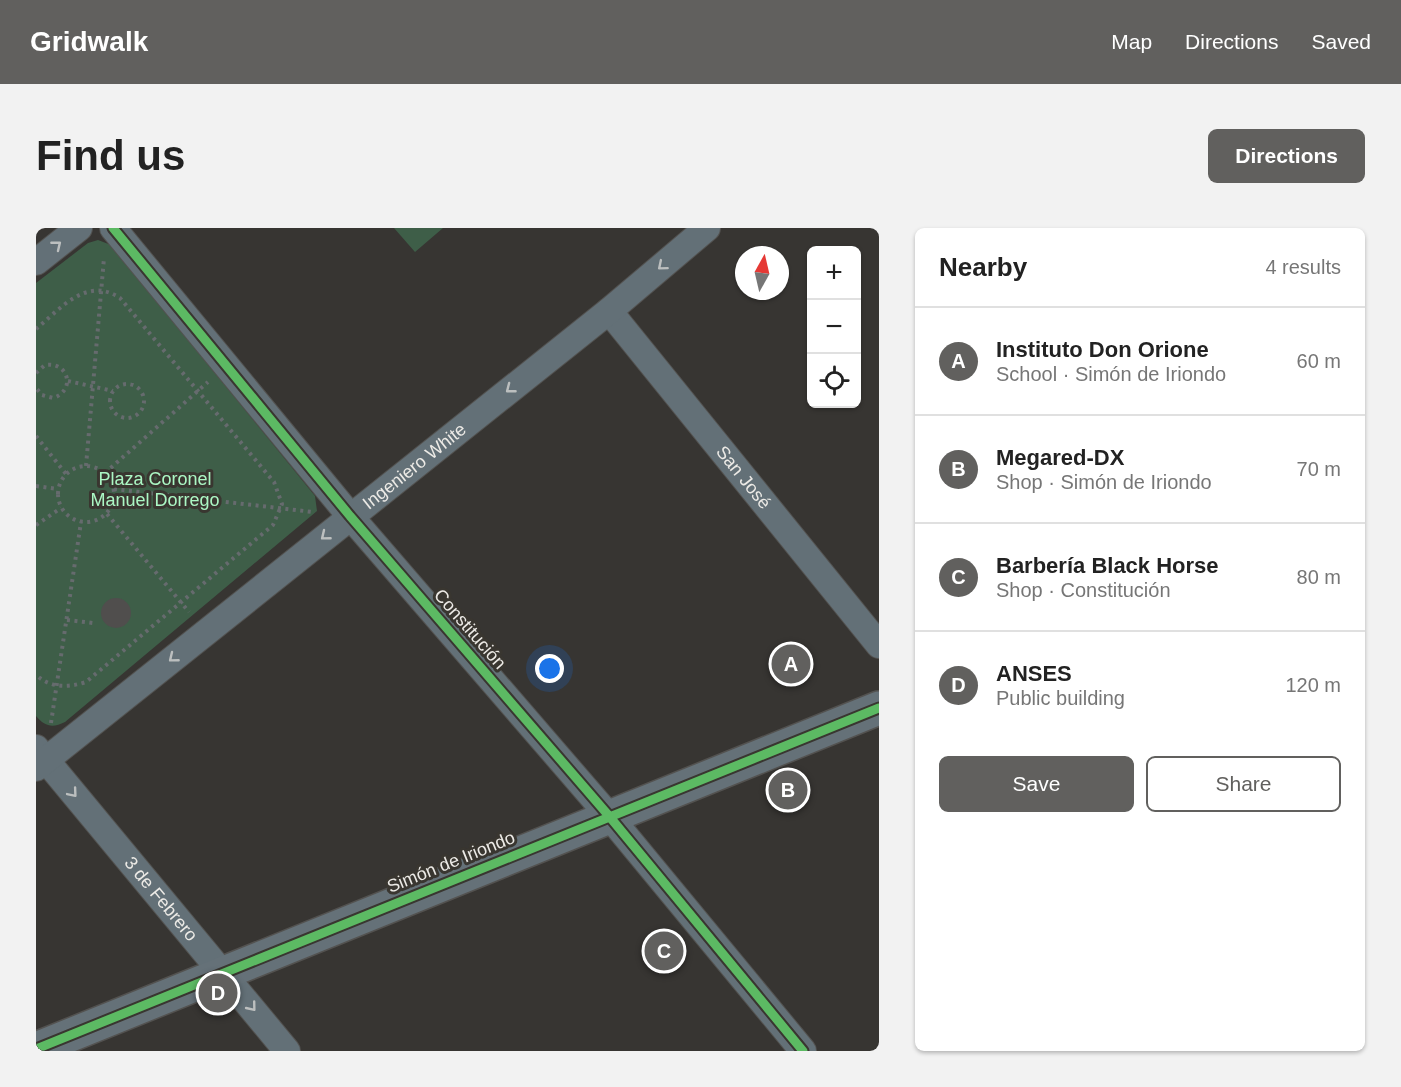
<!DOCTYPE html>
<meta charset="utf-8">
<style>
:root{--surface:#fff;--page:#f2f2f2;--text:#222;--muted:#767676;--line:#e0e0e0;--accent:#61605e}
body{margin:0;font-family:Helvetica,sans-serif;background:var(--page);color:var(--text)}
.controls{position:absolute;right:18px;top:18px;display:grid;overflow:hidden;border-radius:9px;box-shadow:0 2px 4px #0004}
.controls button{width:54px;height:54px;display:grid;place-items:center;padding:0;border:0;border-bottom:2px solid var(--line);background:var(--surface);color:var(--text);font:30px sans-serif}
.compass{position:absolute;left:699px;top:18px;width:54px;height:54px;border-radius:50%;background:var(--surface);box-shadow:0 2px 4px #0004;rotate:8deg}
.you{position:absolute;left:514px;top:441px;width:21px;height:21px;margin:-15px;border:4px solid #fff;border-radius:50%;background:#1a73e8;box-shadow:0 0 0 9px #1a73e833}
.badge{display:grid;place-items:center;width:39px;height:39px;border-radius:50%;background:var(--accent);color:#fff;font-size:20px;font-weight:700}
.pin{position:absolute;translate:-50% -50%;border:3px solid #fff;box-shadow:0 2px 6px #0006}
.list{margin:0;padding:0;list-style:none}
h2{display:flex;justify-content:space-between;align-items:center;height:78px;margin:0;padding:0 24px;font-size:26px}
h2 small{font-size:20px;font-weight:400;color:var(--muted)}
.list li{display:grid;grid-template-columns:39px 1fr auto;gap:18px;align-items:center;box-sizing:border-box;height:108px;padding:0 24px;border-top:2px solid var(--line)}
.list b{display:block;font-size:22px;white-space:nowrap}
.list p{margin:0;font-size:20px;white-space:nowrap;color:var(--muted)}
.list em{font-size:20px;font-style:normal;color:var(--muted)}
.actions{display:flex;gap:12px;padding:18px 24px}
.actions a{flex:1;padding:14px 0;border:2px solid var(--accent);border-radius:9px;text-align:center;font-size:21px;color:var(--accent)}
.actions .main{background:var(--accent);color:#fff}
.icon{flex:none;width:33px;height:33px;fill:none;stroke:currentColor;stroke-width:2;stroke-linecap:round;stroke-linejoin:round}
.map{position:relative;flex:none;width:843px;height:823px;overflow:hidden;border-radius:9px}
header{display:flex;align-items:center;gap:36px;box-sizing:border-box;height:84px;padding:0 30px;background:var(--accent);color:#fff}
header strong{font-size:28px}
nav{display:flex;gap:33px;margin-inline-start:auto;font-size:21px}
.intro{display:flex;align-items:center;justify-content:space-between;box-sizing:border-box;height:144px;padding:0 36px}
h1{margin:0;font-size:42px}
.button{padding:15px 27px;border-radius:9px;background:var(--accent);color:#fff;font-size:21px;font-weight:700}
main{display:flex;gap:36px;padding:0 36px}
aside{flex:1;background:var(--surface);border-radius:9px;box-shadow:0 2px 4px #0004}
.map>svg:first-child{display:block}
</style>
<header>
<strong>Gridwalk</strong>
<nav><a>Map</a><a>Directions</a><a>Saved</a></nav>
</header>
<div class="intro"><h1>Find us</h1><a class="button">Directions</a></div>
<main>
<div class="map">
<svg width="843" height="823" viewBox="0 0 843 823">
<rect width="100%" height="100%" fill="#373532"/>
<path fill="#3e5e48" d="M 358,0 L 407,0 L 379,24 Z
M 62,12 L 75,17 L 279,268 L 281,283 L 29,494 C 17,500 9,499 0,488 L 0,55 L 52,15 Z"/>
<path fill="#504e4d" d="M65 385a15 15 0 1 1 30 0a15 15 0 1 1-30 0Z"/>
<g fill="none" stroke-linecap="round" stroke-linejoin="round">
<defs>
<g id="street">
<path d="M 77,0 L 314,288 L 573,588 L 767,823"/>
<path d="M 0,34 L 43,0"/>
<path id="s1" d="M 573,83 L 843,417"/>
<path id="s2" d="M 0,520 L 251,823"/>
<path id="s3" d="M 0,540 L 573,83 L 671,0"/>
</g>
<path id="secondary" d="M 0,821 L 843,480"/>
</defs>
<use href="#street" stroke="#535250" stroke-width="28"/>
<use href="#secondary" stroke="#535250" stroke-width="36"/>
<path stroke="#666b6e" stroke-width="4" stroke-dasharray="3 4.5" stroke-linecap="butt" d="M 0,101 C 25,80 51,48 84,70 L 238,254 L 246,276 L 237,297 L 50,454 C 31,460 15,460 0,447
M 0,145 L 9,137 C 33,133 40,163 17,170 L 6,167 L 0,160
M 32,153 L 77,163
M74 173a17 17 0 1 1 34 0a17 17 0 1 1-34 0Z
M 0,208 L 30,246
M22 266a28 28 0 1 1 56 0a28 28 0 1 1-56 0Z
M 50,238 L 68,30
M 69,245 L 172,154
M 0,258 L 22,261
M 78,261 L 277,284
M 71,286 L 153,384
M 0,297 L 25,280
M 31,392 L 57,395
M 15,495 L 45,294"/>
<use href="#street" stroke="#637077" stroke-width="26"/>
<use href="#secondary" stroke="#657178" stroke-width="33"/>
<defs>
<path id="cycleway" d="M 77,0 L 314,288 L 573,588 L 767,823
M 0,821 L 843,480"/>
</defs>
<use href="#cycleway" stroke="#393630" stroke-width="13"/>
<use href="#cycleway" stroke="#5cba63" stroke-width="9"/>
</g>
<defs><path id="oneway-chevron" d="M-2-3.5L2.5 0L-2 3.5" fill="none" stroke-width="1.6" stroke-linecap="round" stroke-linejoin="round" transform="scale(1.5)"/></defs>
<g stroke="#bcbfbf">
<use href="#oneway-chevron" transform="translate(21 17) rotate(-39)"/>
<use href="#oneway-chevron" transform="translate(626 38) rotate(140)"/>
<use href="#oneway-chevron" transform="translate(474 161) rotate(142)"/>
<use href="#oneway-chevron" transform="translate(289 308) rotate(141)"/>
<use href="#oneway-chevron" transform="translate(137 430) rotate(141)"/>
<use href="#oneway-chevron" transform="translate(37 565) rotate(50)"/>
<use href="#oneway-chevron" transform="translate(216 779) rotate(51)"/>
</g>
<g text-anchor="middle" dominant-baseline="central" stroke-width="6" stroke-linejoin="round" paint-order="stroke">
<g font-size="18" fill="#eceae6" stroke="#393630">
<text stroke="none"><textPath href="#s3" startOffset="484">Ingeniero White</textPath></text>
<text stroke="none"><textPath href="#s1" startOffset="214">San José</textPath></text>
<text transform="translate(434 401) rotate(49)">Constitución</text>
<text transform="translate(415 634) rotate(-22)">Simón de Iriondo</text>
<text stroke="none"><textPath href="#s2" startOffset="196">3 de Febrero</textPath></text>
</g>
<g font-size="18" fill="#abf7c4" stroke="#393630">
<text x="119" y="251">Plaza Coronel<tspan x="119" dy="21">Manuel Dorrego</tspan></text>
</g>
</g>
</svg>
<div class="controls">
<button>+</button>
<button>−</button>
<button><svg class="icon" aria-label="locate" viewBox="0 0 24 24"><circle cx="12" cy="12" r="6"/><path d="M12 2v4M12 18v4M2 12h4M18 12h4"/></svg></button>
</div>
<svg class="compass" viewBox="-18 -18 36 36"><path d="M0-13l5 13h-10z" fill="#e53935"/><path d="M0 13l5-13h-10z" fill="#767676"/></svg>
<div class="you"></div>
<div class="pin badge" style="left:755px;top:436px">A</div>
<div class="pin badge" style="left:752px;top:562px">B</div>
<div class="pin badge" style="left:628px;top:723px">C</div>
<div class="pin badge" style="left:182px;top:765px">D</div>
</div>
<aside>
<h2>Nearby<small>4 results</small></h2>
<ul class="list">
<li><span class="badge">A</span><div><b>Instituto Don Orione</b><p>School · Simón de Iriondo</p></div><em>60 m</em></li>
<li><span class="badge">B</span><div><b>Megared-DX</b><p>Shop · Simón de Iriondo</p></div><em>70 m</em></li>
<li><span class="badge">C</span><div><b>Barbería Black Horse</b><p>Shop · Constitución</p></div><em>80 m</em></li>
<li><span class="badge">D</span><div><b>ANSES</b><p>Public building</p></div><em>120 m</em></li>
</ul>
<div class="actions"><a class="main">Save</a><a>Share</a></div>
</aside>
</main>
